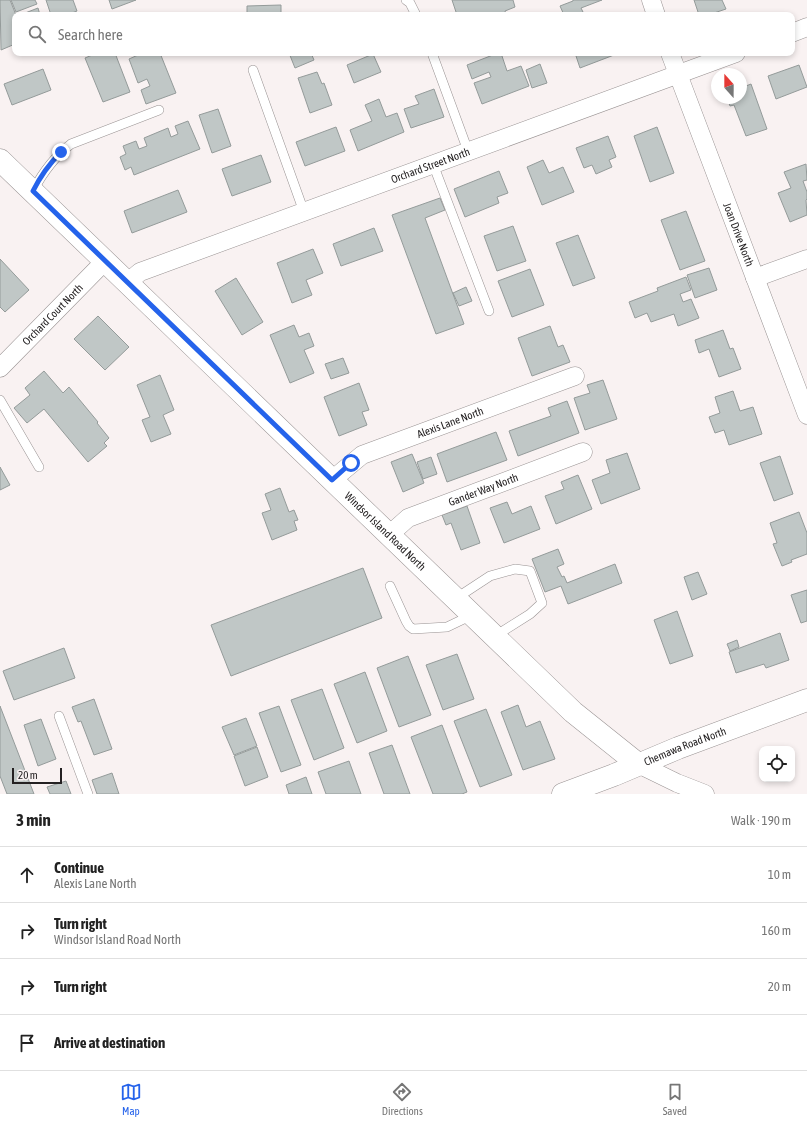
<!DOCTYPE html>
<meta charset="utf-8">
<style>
:root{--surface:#fff;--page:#f6f6f6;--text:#222;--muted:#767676;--line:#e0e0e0;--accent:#2563eb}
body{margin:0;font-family:"Asap Condensed",sans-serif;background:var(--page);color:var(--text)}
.controls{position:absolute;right:12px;bottom:12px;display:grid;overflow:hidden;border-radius:8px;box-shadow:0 2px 6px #0003}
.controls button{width:36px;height:36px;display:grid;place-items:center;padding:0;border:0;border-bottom:1px solid var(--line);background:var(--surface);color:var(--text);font:20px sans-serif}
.compass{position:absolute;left:711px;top:68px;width:36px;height:36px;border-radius:50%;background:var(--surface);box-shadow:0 2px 6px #0003;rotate:339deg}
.scale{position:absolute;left:12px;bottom:10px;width:50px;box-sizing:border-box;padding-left:4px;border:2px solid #242122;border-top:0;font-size:11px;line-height:14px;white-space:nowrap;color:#242122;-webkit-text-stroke:3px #f9f2f2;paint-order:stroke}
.stop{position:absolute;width:12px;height:12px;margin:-9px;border:3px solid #2563eb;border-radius:50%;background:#fff}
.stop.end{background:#2563eb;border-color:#fff;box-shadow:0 1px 4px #0008}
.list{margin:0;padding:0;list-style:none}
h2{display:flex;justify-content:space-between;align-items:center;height:52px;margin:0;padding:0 16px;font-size:17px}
h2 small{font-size:13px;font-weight:400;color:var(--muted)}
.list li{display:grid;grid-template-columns:26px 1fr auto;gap:12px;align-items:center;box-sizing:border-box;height:56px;padding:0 16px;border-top:1px solid var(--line)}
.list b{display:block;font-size:15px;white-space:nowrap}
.list p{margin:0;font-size:13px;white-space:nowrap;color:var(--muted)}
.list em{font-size:13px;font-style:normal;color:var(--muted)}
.icon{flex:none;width:22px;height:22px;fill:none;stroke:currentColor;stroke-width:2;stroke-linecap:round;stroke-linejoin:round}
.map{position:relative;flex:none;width:807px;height:794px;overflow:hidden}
.search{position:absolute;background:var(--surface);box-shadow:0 2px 6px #0003;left:12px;right:12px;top:12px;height:44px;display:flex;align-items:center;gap:10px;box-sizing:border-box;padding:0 14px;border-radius:8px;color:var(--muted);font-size:15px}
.sheet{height:276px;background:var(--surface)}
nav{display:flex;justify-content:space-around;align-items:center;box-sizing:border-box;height:56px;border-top:1px solid var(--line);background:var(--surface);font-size:11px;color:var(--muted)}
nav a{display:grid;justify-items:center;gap:2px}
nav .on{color:var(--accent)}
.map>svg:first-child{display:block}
</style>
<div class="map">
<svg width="807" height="794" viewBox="0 0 807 794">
<rect width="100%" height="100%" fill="#f9f2f2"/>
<path fill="#c0c7c6" stroke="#949b9a" d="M 0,0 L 10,0 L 16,15 L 15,15 L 15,44 L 1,50 Z
M 11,0 L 35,0 L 37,4 L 16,12 Z
M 46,0 L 73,0 L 77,11 L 67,15 L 51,15 Z
M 109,0 L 136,0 L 112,9 Z
M 452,0 L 513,0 L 515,7 L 505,11 L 506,15 L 457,15 Z
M 573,0 L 602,0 L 581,8 L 583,12 L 575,15 L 564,15 L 560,6 L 573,1 Z
M 694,0 L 722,0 L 726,9 L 708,15 L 699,15 Z
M 281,5 L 281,15 L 247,15 L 247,6 Z
M 38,8 L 40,15 L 20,15 Z
M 97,53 L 115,53 L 130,92 L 103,102 L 85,58 Z
M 137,53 L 160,53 L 176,93 L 146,104 L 141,90 L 150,86 L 147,79 L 138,83 L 129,59 L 138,55 Z
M 289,53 L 311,53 L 314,60 L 295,68 Z
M 498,53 L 501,53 L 507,71 L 521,66 L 529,86 L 482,104 L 474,83 L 491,77 L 489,72 L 472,79 L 467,65 Z
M 575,53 L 613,53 L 614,55 L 580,68 Z
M 373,54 L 381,72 L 354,83 L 347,65 Z
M 540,64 L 547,83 L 532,88 L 526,70 Z
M 799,65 L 807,87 L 776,99 L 768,76 Z
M 43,69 L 51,90 L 12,105 L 4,84 Z
M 317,72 L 322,84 L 324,83 L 332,105 L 310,113 L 298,78 Z
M 751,84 L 767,129 L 746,136 L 734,105 L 730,106 L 727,98 L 741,98 L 741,88 Z
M 434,89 L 444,117 L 411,128 L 404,109 L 419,104 L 415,96 Z
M 379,99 L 386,117 L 397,113 L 404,132 L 358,151 L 350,130 L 372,121 L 365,105 Z
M 218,109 L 231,146 L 212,153 L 199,115 Z
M 188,121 L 200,149 L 134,175 L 131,167 L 125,170 L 120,157 L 126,154 L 123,146 L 136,141 L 139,149 L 147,146 L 144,138 L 168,128 L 171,137 L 178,134 L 175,126 Z
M 336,127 L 345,151 L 305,166 L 296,142 Z
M 657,127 L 674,173 L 650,182 L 634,136 Z
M 608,136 L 616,157 L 609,160 L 612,167 L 596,174 L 592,165 L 584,168 L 576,148 Z
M 261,155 L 271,182 L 232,196 L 222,169 Z
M 543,160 L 549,173 L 563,167 L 574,192 L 542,205 L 527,167 Z
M 806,164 L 807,180 L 803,181 L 807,192 L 807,199 L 806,200 L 807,215 L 790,222 L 778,193 L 791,188 L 784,172 Z
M 499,171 L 508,193 L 497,197 L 499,203 L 465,217 L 454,189 Z
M 178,190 L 187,212 L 132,233 L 124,211 Z
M 440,198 L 445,210 L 425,218 L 464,324 L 436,334 L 392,215 Z
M 686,211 L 705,261 L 680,270 L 661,220 Z
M 513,226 L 526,261 L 497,271 L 484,236 Z
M 374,228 L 383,251 L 341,266 L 333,244 Z
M 578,235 L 595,278 L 573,286 L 556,243 Z
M 313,249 L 323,273 L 306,280 L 312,295 L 292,303 L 277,263 Z
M 0,259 L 29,290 L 5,312 L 0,307 Z
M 709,268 L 717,290 L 695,298 L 687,275 Z
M 530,269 L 544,305 L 512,317 L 498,281 Z
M 686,277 L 691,290 L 680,294 L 683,302 L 691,299 L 699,318 L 678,326 L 674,314 L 651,322 L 647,313 L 635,318 L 629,302 L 658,291 L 657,288 Z
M 236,278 L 263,322 L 242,335 L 215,291 Z
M 466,287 L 472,301 L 459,306 L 453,293 Z
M 98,316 L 129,347 L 105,370 L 74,339 Z
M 294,325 L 299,337 L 309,333 L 314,346 L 304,350 L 314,373 L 290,383 L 270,335 Z
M 550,326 L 558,347 L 563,345 L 570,362 L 532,376 L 518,338 Z
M 723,330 L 730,349 L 733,348 L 741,369 L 719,377 L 709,349 L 699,353 L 695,340 Z
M 343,358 L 349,373 L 331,379 L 325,364 Z
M 44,371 L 63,393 L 69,387 L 98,422 L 97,423 L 109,438 L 104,443 L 107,446 L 88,462 L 44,409 L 27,423 L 14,408 L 30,395 L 25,388 Z
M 160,375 L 174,410 L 163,415 L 171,434 L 151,442 L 142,420 L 150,417 L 137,385 Z
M 603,380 L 617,419 L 585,430 L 574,398 L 590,393 L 587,385 Z
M 359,383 L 369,410 L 362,412 L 367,425 L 339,436 L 324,397 Z
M 733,391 L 740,411 L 753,407 L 762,434 L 729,445 L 724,430 L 715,433 L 709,417 L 720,413 L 715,397 Z
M 567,401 L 579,433 L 518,456 L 509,431 L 551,416 L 548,408 Z
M 496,432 L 507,460 L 447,482 L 437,454 Z
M 627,453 L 640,489 L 601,504 L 592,480 L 610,473 L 606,460 Z
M 412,454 L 424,483 L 403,492 L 391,462 Z
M 780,456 L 793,494 L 774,501 L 760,463 Z
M 431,457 L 437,474 L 423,479 L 417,462 Z
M 0,467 L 10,485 L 0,490 Z
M 578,475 L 592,509 L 556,524 L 545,496 L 564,489 L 561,482 Z
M 280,488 L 289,512 L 294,510 L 298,520 L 294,521 L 297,530 L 272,540 L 262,513 L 271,510 L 265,494 Z
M 507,502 L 512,514 L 531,506 L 540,529 L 504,543 L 490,508 Z
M 467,506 L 480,543 L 461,550 L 451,523 L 446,525 L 442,515 Z
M 799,512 L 807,533 L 807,554 L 791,560 L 792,562 L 782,566 L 773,544 L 777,543 L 770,523 Z
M 558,549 L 564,564 L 557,567 L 562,577 L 564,576 L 567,583 L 615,564 L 622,583 L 568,604 L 561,586 L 545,592 L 532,559 Z
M 363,568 L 382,618 L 231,676 L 211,625 Z
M 698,572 L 707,594 L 692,600 L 684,577 Z
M 807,590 L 807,621 L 801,623 L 791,595 Z
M 677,611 L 693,656 L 670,664 L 654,620 Z
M 780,633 L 789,660 L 766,668 L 764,664 L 736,673 L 729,652 Z
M 737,640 L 739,647 L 730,651 L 727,644 Z
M 64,648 L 75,678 L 14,700 L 3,671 Z
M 457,654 L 474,699 L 443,710 L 426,665 Z
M 408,656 L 431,715 L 399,727 L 377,668 Z
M 365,672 L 387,731 L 357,743 L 334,684 Z
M 322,689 L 344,748 L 314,760 L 291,700 Z
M 94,699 L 112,749 L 94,755 L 81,721 L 78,722 L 72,707 Z
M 518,705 L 526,727 L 540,721 L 555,759 L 523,770 L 501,712 Z
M 0,706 L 34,794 L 7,794 L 0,776 Z
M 279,706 L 301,765 L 281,772 L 259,713 Z
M 486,709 L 512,775 L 480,787 L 454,721 Z
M 246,718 L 257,746 L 234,755 L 222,727 Z
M 41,719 L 56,759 L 38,766 L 24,725 Z
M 442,725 L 467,792 L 462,794 L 433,794 L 411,737 Z
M 392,745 L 410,794 L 384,794 L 369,753 Z
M 257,747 L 268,777 L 245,786 L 234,756 Z
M 349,761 L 361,794 L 326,794 L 318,772 Z
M 112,773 L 119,794 L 97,794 L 92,780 Z
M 306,777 L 312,794 L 289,794 L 286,785 Z
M 66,781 L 71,794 L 50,794 L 47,787 Z"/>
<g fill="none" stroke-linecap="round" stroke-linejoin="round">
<defs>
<path id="lane" d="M 406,0 L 410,3 L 416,15
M 432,53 L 468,151
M 253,70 L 304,212
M 433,164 L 489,311
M 33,191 C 43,172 54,157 71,144 L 159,110
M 0,400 L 39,467
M 390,586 L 406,621 L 409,626 L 413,629 L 447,627 L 472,615
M 455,599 L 490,576 L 515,569 L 530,571 L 542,603 L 530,614 L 495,636
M 59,716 L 88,794"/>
<g id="street">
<path d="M 651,0 L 656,15"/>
<path d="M 792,33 L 807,27"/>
<path id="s1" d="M 670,53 L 807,415"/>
<path d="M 755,278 L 807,259"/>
<path id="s2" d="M 128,282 L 140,272 L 736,53"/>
<path id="s3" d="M 0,368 L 105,261"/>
<path id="s4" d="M 332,480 L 362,455 L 575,376"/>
<path id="s5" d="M 389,535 L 408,518 L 583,452"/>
<path d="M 638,764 L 677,783 L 705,794"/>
</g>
<g id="secondary">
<path id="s6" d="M 0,160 L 573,712 L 638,764"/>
<path id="s7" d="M 563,794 L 614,775 L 678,748 L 807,700"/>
</g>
</defs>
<use href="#lane" stroke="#999393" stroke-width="10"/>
<use href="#street" stroke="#999393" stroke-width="19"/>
<use href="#secondary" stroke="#999393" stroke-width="23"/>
<use href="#lane" stroke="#fff" stroke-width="9"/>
<use href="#street" stroke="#fff" stroke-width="18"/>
<use href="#secondary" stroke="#fff" stroke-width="22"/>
</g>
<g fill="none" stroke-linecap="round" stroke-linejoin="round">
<path stroke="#2563eb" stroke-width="5" d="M 61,152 C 49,164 40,177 33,191 L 332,480 L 351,463"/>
</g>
<g text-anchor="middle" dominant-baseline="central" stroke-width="3" stroke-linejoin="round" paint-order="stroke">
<g font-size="11" fill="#242122" stroke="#f9f2f2">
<text stroke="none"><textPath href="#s2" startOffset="325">Orchard Street North</textPath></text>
<text stroke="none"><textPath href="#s1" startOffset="194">Joan Drive North</textPath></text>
<text stroke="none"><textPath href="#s3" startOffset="75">Orchard Court North</textPath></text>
<text stroke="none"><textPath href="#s4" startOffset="133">Alexis Lane North</textPath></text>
<text stroke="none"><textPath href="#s5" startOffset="106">Gander Way North</textPath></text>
<text stroke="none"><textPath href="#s6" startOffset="535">Windsor Island Road North</textPath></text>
<text stroke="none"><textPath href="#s7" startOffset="131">Chemawa Road North</textPath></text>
</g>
</g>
</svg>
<div class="controls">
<button><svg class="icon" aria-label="locate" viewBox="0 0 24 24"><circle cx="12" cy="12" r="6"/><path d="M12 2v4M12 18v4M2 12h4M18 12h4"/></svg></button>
</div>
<svg class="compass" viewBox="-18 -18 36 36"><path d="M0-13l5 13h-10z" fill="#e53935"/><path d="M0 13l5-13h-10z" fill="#767676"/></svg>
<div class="scale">20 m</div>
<div class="stop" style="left:351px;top:463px"></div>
<div class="stop end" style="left:61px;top:152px"></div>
<div class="search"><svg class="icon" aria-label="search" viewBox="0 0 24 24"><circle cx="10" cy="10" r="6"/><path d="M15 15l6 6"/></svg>Search here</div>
</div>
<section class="sheet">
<h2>3 min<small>Walk · 190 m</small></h2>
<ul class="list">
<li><svg class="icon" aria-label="ahead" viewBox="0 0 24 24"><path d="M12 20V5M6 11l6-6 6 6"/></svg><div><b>Continue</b><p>Alexis Lane North</p></div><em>10 m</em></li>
<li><svg class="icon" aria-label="right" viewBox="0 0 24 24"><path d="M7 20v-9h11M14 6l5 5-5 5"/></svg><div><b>Turn right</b><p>Windsor Island Road North</p></div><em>160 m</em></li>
<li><svg class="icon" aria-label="right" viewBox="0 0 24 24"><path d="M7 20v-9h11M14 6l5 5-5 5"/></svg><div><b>Turn right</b></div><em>20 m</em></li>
<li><svg class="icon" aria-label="arrive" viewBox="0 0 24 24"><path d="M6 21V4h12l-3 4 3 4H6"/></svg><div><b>Arrive at destination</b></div></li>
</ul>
</section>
<nav>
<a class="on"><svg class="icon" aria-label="map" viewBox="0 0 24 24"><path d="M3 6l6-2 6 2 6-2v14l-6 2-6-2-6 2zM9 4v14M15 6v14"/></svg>Map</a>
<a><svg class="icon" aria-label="directions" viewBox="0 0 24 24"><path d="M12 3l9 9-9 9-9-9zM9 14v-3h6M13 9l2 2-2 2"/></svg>Directions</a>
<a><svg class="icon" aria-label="saved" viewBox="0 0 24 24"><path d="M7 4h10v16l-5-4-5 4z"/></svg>Saved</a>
</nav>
